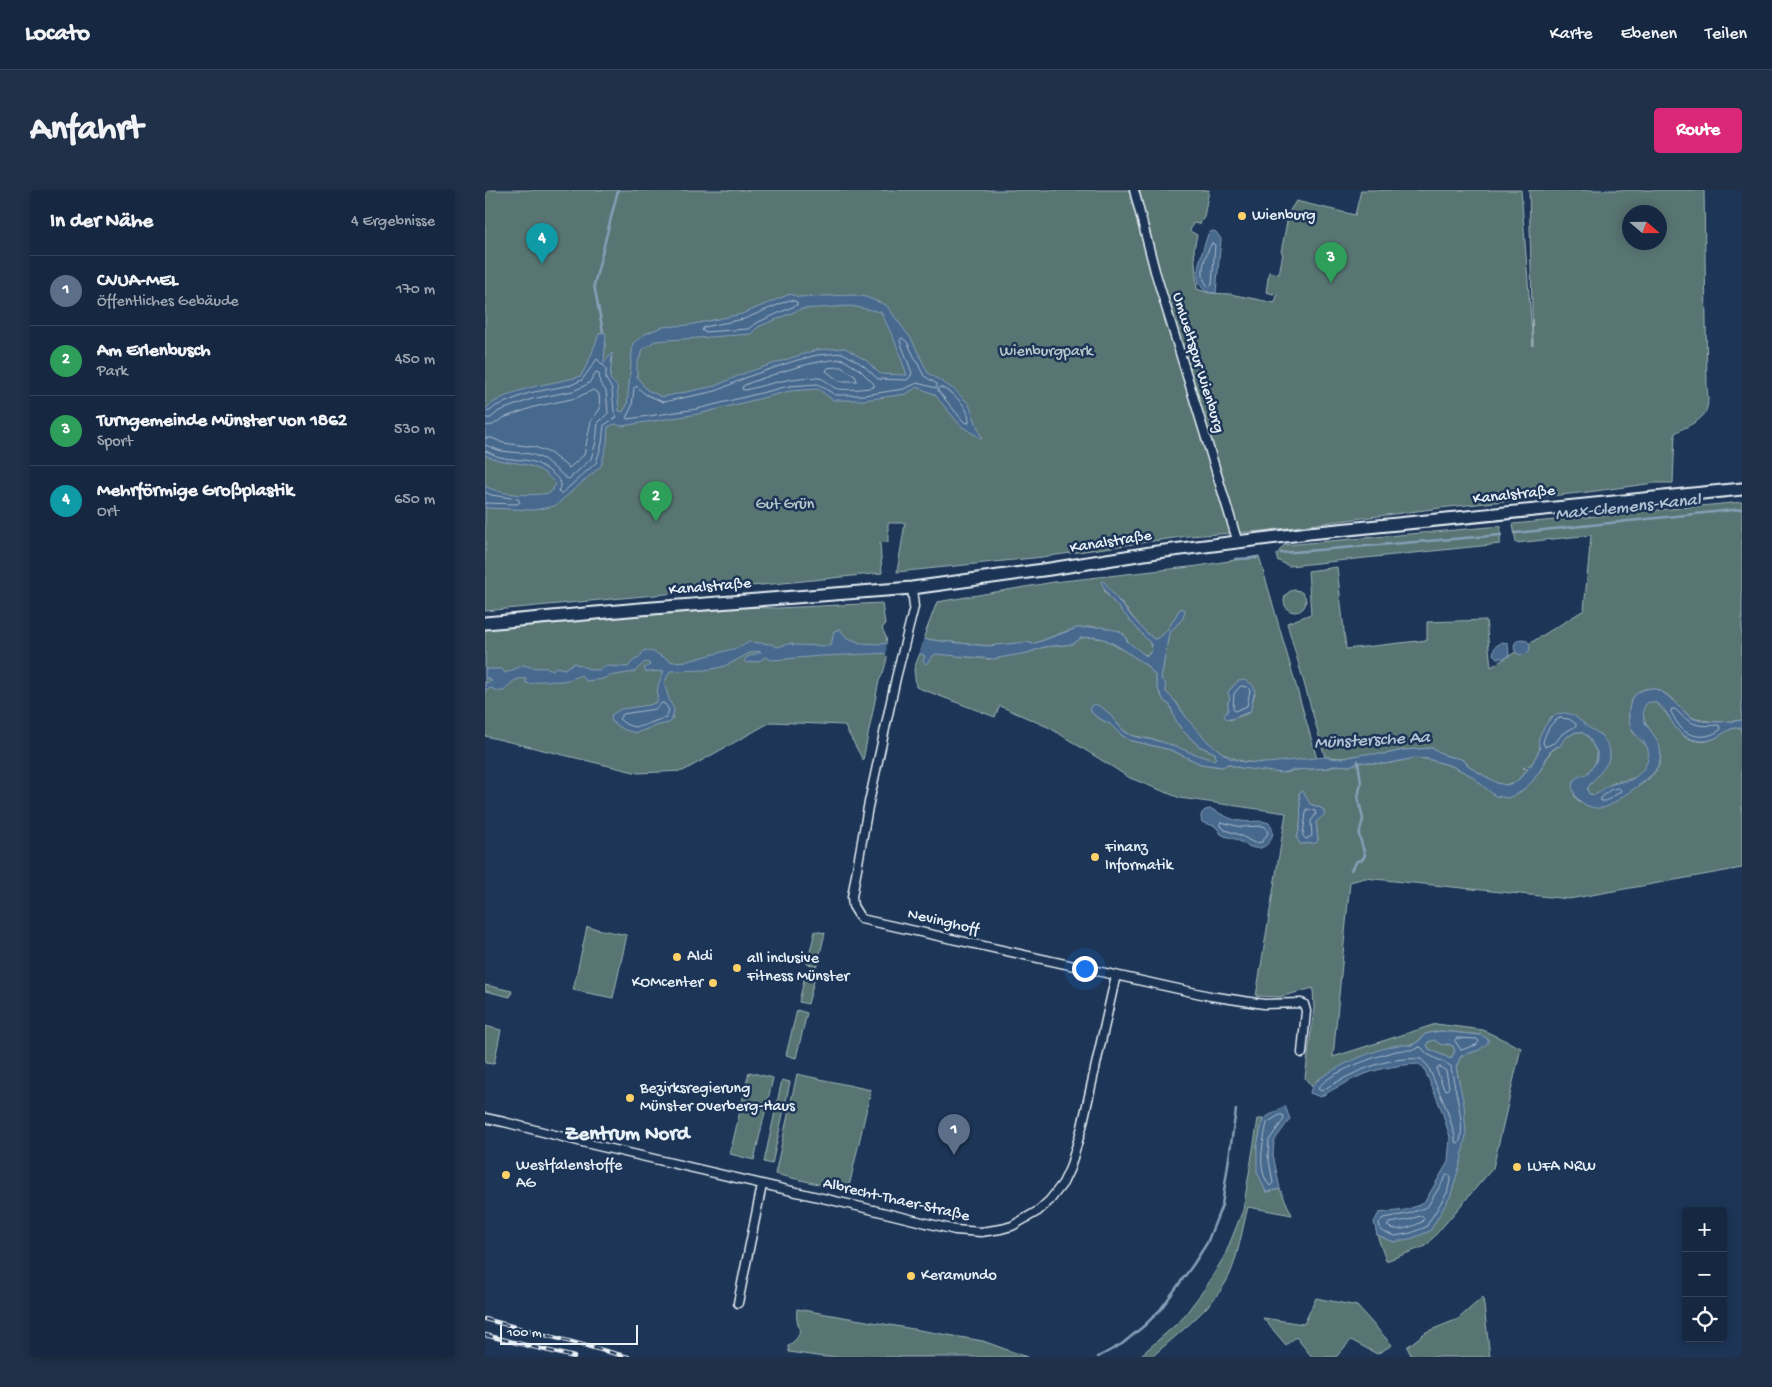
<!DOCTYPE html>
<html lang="de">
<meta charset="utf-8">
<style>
:root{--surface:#162841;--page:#1f3048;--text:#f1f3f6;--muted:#9ea6b1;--line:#35445a;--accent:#db2777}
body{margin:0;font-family:"Gochi Hand",sans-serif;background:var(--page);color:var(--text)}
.controls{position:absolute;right:15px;bottom:15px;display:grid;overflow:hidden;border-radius:5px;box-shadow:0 2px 12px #0003}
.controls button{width:45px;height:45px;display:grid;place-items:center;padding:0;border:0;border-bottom:1px solid var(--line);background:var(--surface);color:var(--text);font:25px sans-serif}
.compass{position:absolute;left:1137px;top:15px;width:45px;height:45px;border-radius:50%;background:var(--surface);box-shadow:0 2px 12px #0003;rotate:110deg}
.scale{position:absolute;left:15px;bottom:12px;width:138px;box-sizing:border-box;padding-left:5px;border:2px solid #e8f1f8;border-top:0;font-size:14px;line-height:18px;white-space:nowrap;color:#e8f1f8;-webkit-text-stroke:4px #1d3557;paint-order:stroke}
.you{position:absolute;left:599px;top:778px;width:18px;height:18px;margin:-12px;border:4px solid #fff;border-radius:50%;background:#1a73e8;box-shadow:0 0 0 8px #1a73e833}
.badge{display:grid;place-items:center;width:32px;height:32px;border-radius:50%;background:var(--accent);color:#fff;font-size:16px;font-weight:700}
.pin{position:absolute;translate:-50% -41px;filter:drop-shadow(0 1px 2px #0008)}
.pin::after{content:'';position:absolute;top:26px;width:18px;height:15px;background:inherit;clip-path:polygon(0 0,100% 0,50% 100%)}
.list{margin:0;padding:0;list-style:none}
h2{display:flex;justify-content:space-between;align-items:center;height:65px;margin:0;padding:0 20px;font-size:21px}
h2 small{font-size:16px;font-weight:400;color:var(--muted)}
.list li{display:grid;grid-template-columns:32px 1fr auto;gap:15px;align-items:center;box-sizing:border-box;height:70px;padding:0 20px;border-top:1px solid var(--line)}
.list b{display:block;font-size:19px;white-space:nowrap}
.list p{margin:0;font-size:16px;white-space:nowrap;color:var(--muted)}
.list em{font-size:16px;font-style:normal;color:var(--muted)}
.icon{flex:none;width:28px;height:28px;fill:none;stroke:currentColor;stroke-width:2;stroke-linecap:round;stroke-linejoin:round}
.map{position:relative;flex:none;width:1257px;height:1167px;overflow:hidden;border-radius:5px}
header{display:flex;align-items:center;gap:30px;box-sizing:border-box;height:70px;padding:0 25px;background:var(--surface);border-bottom:1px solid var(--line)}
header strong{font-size:24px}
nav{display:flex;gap:28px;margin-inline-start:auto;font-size:18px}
.intro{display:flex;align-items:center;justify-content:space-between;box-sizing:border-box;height:120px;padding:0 30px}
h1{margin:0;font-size:35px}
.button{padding:12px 22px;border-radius:5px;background:var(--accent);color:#fff;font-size:18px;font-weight:700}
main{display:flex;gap:30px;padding:0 30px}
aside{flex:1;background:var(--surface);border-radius:5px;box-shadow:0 2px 12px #0003}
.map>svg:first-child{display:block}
</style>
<header>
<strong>Locato</strong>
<nav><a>Karte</a><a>Ebenen</a><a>Teilen</a></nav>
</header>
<div class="intro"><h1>Anfahrt</h1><a class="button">Route</a></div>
<main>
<aside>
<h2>In der Nähe<small>4 Ergebnisse</small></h2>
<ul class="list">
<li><span class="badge" style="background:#5c6f8a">1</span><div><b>CVUA-MEL</b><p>Öffentliches Gebäude</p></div><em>170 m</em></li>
<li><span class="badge" style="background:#2e9e5b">2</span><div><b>Am Erlenbusch</b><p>Park</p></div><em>450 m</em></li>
<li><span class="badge" style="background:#2e9e5b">3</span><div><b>Turngemeinde Münster von 1862</b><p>Sport</p></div><em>530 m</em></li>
<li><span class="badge" style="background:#0f9aa8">4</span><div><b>Mehrförmige Großplastik</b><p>Ort</p></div><em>650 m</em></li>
</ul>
</aside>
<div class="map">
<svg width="1257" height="1167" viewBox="0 0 1257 1167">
<rect width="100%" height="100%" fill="#1d3557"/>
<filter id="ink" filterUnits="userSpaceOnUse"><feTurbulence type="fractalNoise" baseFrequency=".02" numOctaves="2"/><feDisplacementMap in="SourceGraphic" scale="10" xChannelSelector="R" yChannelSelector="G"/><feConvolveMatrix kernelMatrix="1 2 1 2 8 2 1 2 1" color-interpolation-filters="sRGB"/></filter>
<g filter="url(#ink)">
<path fill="#587573" stroke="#a0b3b6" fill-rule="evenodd" d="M 0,0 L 724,0 L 719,27 L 715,34 L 708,33 L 705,41 L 712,45 L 709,59 L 712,99 L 724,103 L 745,104 L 790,113 L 792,105 L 781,102 L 784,82 L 794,84 L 798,63 L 796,62 L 804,22 L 811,11 L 870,25 L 876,0 L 1036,0 L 1048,156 L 1044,0 L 1219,0 L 1222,198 C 1227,229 1213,230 1190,243 L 1188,293 L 1169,293 L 1103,302 L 955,318 L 778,341 L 703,346 L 558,367 L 412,382 L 420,333 L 403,333 L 403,352 L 395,353 L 397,383 C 265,397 132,408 0,421 ZM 1144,22 L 1174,22 L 1174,52 L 1144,52 Z
M 1257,312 L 1257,530 C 1245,532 1218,533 1206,527 C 1193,516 1175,490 1155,501 C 1142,508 1142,528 1147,540 C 1154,555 1171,553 1161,576 C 1152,594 1138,587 1125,595 C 1118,599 1110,610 1102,602 L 1102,599 L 1119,576 L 1125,563 L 1116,545 L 1105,539 L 1089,526 L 1082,524 L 1072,524 L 1065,528 L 1054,548 L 1055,559 L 1047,574 L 1038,578 L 1043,579 L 1031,592 L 1019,595 L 1012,593 L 989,580 L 978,570 L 962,566 L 947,558 L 918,560 L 901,564 L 868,566 L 859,568 L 840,567 L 802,433 L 826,424 L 823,381 L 852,377 L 861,459 L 942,450 L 942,432 L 1001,430 L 1006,477 L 1099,420 L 1106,345 L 1031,353 L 1028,334 Z
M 1016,336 L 1015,354 L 804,376 L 792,370 L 792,364 L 799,355 Z
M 774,366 L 832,569 C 772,575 743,583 702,529 C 699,524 695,518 692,513 C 689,509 684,507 681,502 C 678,497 681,493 676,489 L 684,443 L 698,428 L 695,419 C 688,429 682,447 669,449 C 649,436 641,410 619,400 L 625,408 L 664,451 L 667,460 L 662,465 C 653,463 642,454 639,444 C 631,442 624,439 616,438 C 593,433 569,447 548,454 L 544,453 L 502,456 L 438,449 L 452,412 L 569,392 L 713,376 ZM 750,494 L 770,503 L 764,523 L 744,530 L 743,512 L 745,509 L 745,500 Z
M799 411a11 11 0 1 1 22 0a11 11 0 1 1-22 0Z
M 397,413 L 400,434 L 397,439 C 407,453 402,477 394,491 L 378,570 L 359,535 L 286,532 L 198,581 L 153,583 L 0,546 L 0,439 L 125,426 L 245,417 L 293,418 Z
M 606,447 L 619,449 L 658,472 L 670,485 L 673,499 L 679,511 L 685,515 L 690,529 L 697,540 L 714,556 L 730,563 L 731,568 L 729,570 L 717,567 L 674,551 L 645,545 L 637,539 L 621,521 L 606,522 L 613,528 L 625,534 L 634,543 L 644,550 L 686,560 L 716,574 L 736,577 L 742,574 L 751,577 L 802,583 L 808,580 L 844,578 L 852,575 L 864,576 L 876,572 L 900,574 L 930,568 L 943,569 L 967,576 L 985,585 L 1010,605 L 1038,600 L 1055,581 L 1066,561 L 1073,557 L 1080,548 L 1091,542 L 1096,542 L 1103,546 L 1112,563 L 1112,569 L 1109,575 L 1101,585 L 1097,585 L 1089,606 L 1094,611 L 1103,616 C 1122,609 1146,603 1162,590 C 1200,559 1145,533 1160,515 C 1173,500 1189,541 1200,547 C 1231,562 1237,534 1257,538 L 1257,678 L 1084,709 L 880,688 L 865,692 L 848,867 L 951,834 L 998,840 L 1036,858 L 1008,978 L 941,1056 L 901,1071 L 892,1045 L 909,1052 L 966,1005 L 974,891 L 971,877 L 976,866 L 994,860 L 996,845 L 955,841 L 940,844 C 932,854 928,856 915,855 L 833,889 L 827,897 L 820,888 L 829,819 L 828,798 L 795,807 L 771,806 L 801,623 L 695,608 L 645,588 L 565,538 L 515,516 L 510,527 L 431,497 L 429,479 L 435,463 L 440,466 L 440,468 L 450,463 L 503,469 L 513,468 L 521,465 L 542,463 L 559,457 L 587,454 L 596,448 ZM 814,603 L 825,614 L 838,619 L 831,632 L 833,650 L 820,654 L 812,648 C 817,634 816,618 814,603 Z
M 102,737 L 142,745 L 128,808 L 88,800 Z
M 330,741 L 340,743 L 332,776 L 322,774 Z
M 321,781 L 331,783 L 323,814 L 314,812 Z
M 0,795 L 27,801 L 25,807 L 0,801 Z
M 312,820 L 322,823 L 311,868 L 301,865 Z
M 0,836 L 16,840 L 9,874 L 0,873 Z
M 949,850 C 956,854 961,853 968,856 L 970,861 L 966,869 L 944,859 L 942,855 L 943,852 Z
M 264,882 L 288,888 L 269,970 L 245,964 Z
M 312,884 L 386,900 L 363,1001 L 290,984 Z
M 297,890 L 305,892 L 287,974 L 279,972 Z
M 773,929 L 778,929 L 772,956 L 781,1002 L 795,999 L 807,1025 L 763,1017 C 758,1036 753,1066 745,1084 C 731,1116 693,1143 667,1167 L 654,1167 L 696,1130 L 721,1097 L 740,1065 L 758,1020 Z
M 998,1107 L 1005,1167 L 927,1167 L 922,1157 L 941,1142 L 973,1129 Z
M 831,1108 L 872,1116 L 907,1155 L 892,1164 L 866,1150 L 851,1167 L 827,1167 L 811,1147 L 801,1155 L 778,1128 L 819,1134 Z
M 312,1119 L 498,1151 L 542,1167 L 339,1167 L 304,1162 L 303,1156 C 324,1141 309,1138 312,1119 Z"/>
<path fill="#47698d" stroke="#879fb8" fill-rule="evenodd" d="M 727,41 L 731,42 L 736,49 L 731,103 C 699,102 718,62 723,44 Z
M 305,104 L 314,107 L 368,105 L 381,107 L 401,115 L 427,150 L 443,183 L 470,200 L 484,214 L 497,249 L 476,236 L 449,204 L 432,197 L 421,204 L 379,210 L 348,210 L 333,199 L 305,201 L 213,224 L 136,236 L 130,234 L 123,237 L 122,253 L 116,276 L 70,316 L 49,320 L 0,318 L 0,296 C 19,306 43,306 65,303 L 71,294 C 66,289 60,282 53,279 C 36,270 19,275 0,265 L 0,219 C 16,205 41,198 61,194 C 73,191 84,190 96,186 L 105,168 L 114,144 L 118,142 L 121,144 L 119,173 L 127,163 L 125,189 L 132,196 L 134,221 L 138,222 L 142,215 L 148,153 L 160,144 L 177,137 L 204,135 L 257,124 ZM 366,116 L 396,122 L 411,154 L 422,185 L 395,184 L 382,171 L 360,158 L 331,160 L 260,183 L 230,196 L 177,207 L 162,200 L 152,187 L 152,174 L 158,159 L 170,151 L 266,144 L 273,137 L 316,119 Z
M 619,391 C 626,403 658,442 669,449 C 682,447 688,429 695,419 L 699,419 L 700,420 L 698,428 L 684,443 L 676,489 L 680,493 L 681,502 L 690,511 L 703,530 L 723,552 L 744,568 L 758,572 L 781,573 L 840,567 L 853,569 L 880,564 L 901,564 L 918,560 L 947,558 L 962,566 L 976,569 L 989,580 L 1012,593 L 1021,595 L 1031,592 L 1039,584 L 1047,574 L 1055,559 C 1052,552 1054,547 1057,541 C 1064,527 1076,517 1091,527 C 1095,530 1099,534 1103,537 C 1106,540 1110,540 1113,543 C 1118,546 1125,557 1125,563 C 1125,576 1108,589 1102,599 L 1104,604 L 1109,605 C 1116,603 1119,597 1125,595 C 1132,592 1140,593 1147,589 C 1159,583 1169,566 1160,554 C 1157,548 1151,546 1147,540 C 1142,529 1142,509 1154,502 C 1179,487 1192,524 1212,530 C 1221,533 1248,532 1257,530 L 1257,538 C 1239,535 1234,555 1211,550 C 1184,545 1187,519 1171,513 C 1156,507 1156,528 1162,536 C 1166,541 1170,546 1173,552 C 1185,579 1155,594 1137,607 C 1132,610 1127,615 1121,617 C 1093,625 1073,587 1101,585 L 1109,575 L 1112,569 L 1112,562 L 1103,546 L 1096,542 L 1091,542 L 1080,548 L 1075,556 L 1070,557 L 1064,563 L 1055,581 L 1046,593 L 1034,603 L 1023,608 L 1010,606 L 985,585 L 967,576 L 943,569 L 930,568 L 900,574 L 876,572 L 864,576 L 852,575 L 842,578 L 808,580 L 797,583 L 756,578 L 742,574 L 738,577 L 716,574 L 686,560 L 644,550 L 634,543 L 625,534 L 613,528 L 606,522 L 605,517 L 608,514 C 625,517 630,536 643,544 C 651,548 667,549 677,552 C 695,557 711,566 729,570 L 731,568 L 730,563 L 714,556 L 697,540 L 690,529 L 685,515 L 679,511 L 673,499 L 670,485 L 661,475 L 633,456 L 619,449 L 610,447 L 596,448 L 588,454 L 559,457 L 542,463 L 508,469 L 450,464 L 441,474 L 438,471 L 440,466 L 432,462 L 336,466 L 287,470 L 280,467 L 274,471 L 261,473 L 259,471 L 262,467 L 276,462 L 274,461 C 260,462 252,472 239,476 C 223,482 202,480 185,481 L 179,493 L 185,512 L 189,519 L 187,530 L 184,533 L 170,536 L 151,543 L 140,540 L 127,532 L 126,525 L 136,519 L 165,515 L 172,512 L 173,495 L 179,481 L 161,482 L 159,478 L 165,475 L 164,473 L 160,472 L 149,482 L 124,486 L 118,489 L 101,491 L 96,485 C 79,493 74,491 56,491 C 50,492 47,495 41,493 L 41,489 C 30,487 26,493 19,501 L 11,501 L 7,498 L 0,500 L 0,493 L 7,491 L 3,488 L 0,488 L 0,479 L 17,479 L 20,483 L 39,475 C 52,481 59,475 68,480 L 71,477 L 79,479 L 89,473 L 107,480 L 114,480 L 121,476 L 143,477 L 148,471 L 154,468 L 159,460 L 169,462 L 188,472 L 203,471 L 255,457 L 264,452 L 286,454 L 292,457 L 307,453 L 307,455 L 310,455 L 344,456 L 346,456 L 349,441 L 355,439 L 361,447 L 375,453 L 394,454 L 438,449 L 502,456 L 542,452 L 548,454 L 592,438 L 616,437 L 634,441 L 639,445 L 642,451 L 661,466 L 664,464 L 667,460 L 666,454 L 625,408 L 616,392 Z
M1029 457a8 8 0 1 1 16 0a8 8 0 1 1-16 0Z
M 1017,452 L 1023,453 L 1024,466 L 1020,468 L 1012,468 L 1008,464 L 1010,457 Z
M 759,490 L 767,494 L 770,500 L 765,522 C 757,523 750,530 742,529 L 739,526 L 743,520 L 743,512 L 745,509 L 743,502 L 753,491 Z
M 818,601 L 825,614 L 838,619 L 840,624 L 831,632 L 833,651 L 831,653 L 815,654 L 812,648 C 817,634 816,618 814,603 Z
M 726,619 C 736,623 744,630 756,631 C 766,633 774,629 784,633 C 788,639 789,644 785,651 C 775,664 765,657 754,651 C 748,647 741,648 736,644 C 734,642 733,639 731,637 C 728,634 721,635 717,632 C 714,624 718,619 726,619 Z
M 955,841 L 996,845 L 1003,849 L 1003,853 L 994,860 L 976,866 L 971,877 L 979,915 L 981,945 L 976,971 L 966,1005 L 945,1041 L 928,1048 L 909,1052 L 892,1045 L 889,1032 L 894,1023 L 921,1020 L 939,1013 L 963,972 L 965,947 L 957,921 L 939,878 L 934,874 C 891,876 871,886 835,907 L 825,903 C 826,898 828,894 833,890 C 847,878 895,857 914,855 C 920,854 924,857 929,854 C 934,852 937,848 940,844 ZM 949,850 L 957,855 L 963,854 L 968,856 L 970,861 L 966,869 L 944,859 L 942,855 L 943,852 Z
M 800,916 L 805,929 L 789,951 L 788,965 L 795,999 L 781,1002 L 772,981 L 772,956 L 778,929 Z"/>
<path fill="#1d3557" d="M 439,447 L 434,465 L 401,466 L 402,450 Z"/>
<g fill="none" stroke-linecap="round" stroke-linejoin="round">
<path stroke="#a8bbcd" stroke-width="1" d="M 727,53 L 730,55 L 727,95 L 724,97 C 712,88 720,64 727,53 Z
M 305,110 L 312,112 L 312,115 L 271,133 L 263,139 L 219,142 L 217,140 L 219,137 L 259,129 Z
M 417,148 L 422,152 L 439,186 L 452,194 L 451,198 L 432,193 L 419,199 L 379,205 L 350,205 L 333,194 L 304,196 L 212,219 L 143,229 L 141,228 L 147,216 L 149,198 L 151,196 L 160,204 L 178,212 L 231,201 L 262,187 L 309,171 L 332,165 L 358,163 L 378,175 L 393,189 L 422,190 L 425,187 L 427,183 L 415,151 Z
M 357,169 L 375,180 L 389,194 L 389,197 C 382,199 357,201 350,198 C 344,195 341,189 334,188 C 311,185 282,195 260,200 L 257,199 L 258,196 L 264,193 C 296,182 324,171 357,169 Z
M 356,177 L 370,186 L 372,191 L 354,191 L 341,181 L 343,178 Z
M 455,197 C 469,203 485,217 484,233 L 479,232 L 453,201 L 453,199 Z
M 0,222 L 5,221 L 11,216 L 44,203 L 86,195 L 97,190 L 112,169 L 121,178 L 121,189 L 127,199 L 129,221 L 132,227 L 119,235 L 117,253 L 111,273 L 76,304 L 73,301 C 77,294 76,291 69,285 C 46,265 41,273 15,267 C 9,266 5,262 0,261
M 0,228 L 6,228 L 14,221 L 47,209 L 88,201 L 99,196 L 104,193 L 111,182 L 114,183 L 115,193 L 121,201 L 123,223 L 113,233 L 111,252 L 106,269 L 84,289 L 81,288 L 59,269 L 46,264 L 16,261 L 0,255
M 0,236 L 8,235 L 18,228 L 49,217 L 91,208 L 108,200 L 114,204 L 115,219 L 106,231 L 99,265 L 84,278 L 65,263 L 50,257 L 18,253 L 7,248 L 0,248
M 0,302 L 6,305 L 33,309 L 35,312 L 32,314 L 0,313
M 756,496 L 762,497 L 765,500 L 762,516 L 750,521 L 748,519 L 749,504 Z
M 177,513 L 180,514 L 184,520 L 181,528 C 160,532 152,545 134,529 L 138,524 L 170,519 Z
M 1187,519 L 1190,519 C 1206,535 1212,537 1234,535 L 1236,539 C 1226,548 1209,549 1198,540 C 1193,535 1189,528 1186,522 Z
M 1075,528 L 1084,529 L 1091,534 L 1091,536 L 1077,544 L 1071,552 L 1060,557 L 1058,552 C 1061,542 1065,532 1075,528 Z
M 1134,598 L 1136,600 L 1135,602 L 1121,611 L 1116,611 L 1116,608 L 1125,600 Z
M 822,619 L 830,621 L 831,624 L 826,631 L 827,646 L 821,649 L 818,646 Z
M 736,632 L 756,637 L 779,636 L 781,638 L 783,643 L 777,652 L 769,653 L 755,645 L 740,640 L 735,635 Z
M 972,848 L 992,849 L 994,852 L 991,855 L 976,860 L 970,851 Z
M 935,857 L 937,858 L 942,864 L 966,876 C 968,894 982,938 974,953 L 970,952 L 970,946 L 962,920 L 943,876 L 936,869 C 900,866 867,883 836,901 L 833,899 C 839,884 896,864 912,861 C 922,859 925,862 935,857 Z
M 955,877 L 961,881 L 964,897 L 962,900 L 959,899 L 952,881 L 952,878 Z
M 795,925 L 798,925 L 799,929 L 784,950 L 783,965 L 788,993 L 785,996 C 771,980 778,952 782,933 Z
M 962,985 L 965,985 L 966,987 L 962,1003 L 941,1037 L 926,1043 L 910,1046 L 896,1041 L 894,1033 L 898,1028 L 922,1024 L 942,1017 Z
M 936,1026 L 939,1028 L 937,1032 C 926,1037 913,1043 902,1036 L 904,1033 L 923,1030 Z"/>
<path stroke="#879fb8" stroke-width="2.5" d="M 118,142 L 109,95 L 133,0
M 1031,343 L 1257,319
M 796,363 L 1016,345
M 750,369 L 772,368
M 866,680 L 872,671 L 877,670 L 880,665 L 874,645 L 878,629 L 873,607 L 876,593 L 873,571
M 613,1167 L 637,1154 L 660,1135 L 675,1120 L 708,1075 L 722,1053 L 737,1015 L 751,920"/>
<defs>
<path id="street" d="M 649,0 L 670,81 L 753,353
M 427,398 L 429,417 L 411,488 L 383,617 L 367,707 L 368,716 L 376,729 L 725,806 L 779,814 L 816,813 L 819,814 L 821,821 L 817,863
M 0,928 L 19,932 L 109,955 L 376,1017 L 470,1040 L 496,1042 L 516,1039 L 527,1036 L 553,1021 L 565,1010 L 578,993 L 585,978 L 597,937 L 631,785
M 253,1113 L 277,995"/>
<path id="secondary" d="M 0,433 L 155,419 L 427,398 L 565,379 L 672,362 L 824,343 L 1257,299"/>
</defs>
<use href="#street" stroke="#e8f1f8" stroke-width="11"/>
<use href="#secondary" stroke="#e8f1f8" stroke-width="15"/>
<use href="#street" stroke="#1d3557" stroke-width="8"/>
<use href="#secondary" stroke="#1d3557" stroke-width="11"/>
<defs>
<path id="rail" d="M 0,1129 L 143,1167
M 0,1145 L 89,1167"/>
</defs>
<use href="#rail" stroke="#e8f1f8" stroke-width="4.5"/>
<use href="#rail" stroke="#1d3557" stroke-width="2.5" stroke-dasharray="8" stroke-linecap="butt"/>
</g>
</g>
<g fill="#ffd166" stroke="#1d3557" stroke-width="2">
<circle cx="757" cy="26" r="5"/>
<circle cx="610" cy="667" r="5"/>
<circle cx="192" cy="767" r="5"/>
<circle cx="252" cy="778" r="5"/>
<circle cx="228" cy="793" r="5"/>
<circle cx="145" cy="908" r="5"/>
<circle cx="1032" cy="977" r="5"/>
<circle cx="21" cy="985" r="5"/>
<circle cx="426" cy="1086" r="5"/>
</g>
<g text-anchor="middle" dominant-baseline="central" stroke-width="5" stroke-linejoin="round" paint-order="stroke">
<g font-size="16" fill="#e8f1f8" stroke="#1d3557" text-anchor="start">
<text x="767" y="26">Wienburg</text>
<text x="620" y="658">Finanz<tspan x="620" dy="18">Informatik</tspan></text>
<text x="202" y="767">Aldi</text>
<text x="262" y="769">all inclusive<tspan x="262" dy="18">Fitness Münster</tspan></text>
<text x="218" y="793" text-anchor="end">KOMcenter</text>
<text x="155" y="899">Bezirksregierung<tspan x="155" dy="18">Münster Overberg-Haus</tspan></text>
<text x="31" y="976">Westfalenstoffe<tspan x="31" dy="18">AG</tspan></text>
<text x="1042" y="977">LUFA NRW</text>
<text x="436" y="1086">Keramundo</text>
</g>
<g font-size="16" fill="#b6c6c9" stroke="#1d3557">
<text x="561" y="162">Wienburgpark</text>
<text x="300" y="315">Gut Grün</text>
</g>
<g font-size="16" fill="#e8f1f8" stroke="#1d3557">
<text transform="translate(712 173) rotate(73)">Umweltspur Wienburg</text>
<text transform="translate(1029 306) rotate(-6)">Kanalstraße</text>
<text transform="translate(626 353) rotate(-9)">Kanalstraße</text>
<text transform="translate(225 398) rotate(-5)">Kanalstraße</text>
<text transform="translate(458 733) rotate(13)">Nevinghoff</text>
<text transform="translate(411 1011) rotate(13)">Albrecht-Thaer-Straße</text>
</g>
<g font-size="18" font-style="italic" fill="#b0c1d3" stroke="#1d3557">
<text transform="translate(1143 318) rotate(-6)">Max-Clemens-Kanal</text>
<text transform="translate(887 551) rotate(-3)">Münstersche Aa</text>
</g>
<g font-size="21" font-weight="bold" fill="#e8f1f8" stroke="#1d3557">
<text x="142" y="945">Zentrum Nord</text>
</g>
</g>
</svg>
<div class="controls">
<button>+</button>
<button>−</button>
<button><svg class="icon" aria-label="locate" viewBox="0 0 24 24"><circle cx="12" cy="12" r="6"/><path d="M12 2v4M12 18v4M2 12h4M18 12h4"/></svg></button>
</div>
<svg class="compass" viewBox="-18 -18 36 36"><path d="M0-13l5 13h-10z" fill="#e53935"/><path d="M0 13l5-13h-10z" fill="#9ea6b1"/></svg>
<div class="scale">100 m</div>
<div class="you"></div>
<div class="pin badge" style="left:469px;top:965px;background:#5c6f8a">1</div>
<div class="pin badge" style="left:171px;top:332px;background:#2e9e5b">2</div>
<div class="pin badge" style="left:846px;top:93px;background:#2e9e5b">3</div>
<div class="pin badge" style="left:57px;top:74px;background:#0f9aa8">4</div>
</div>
</main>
